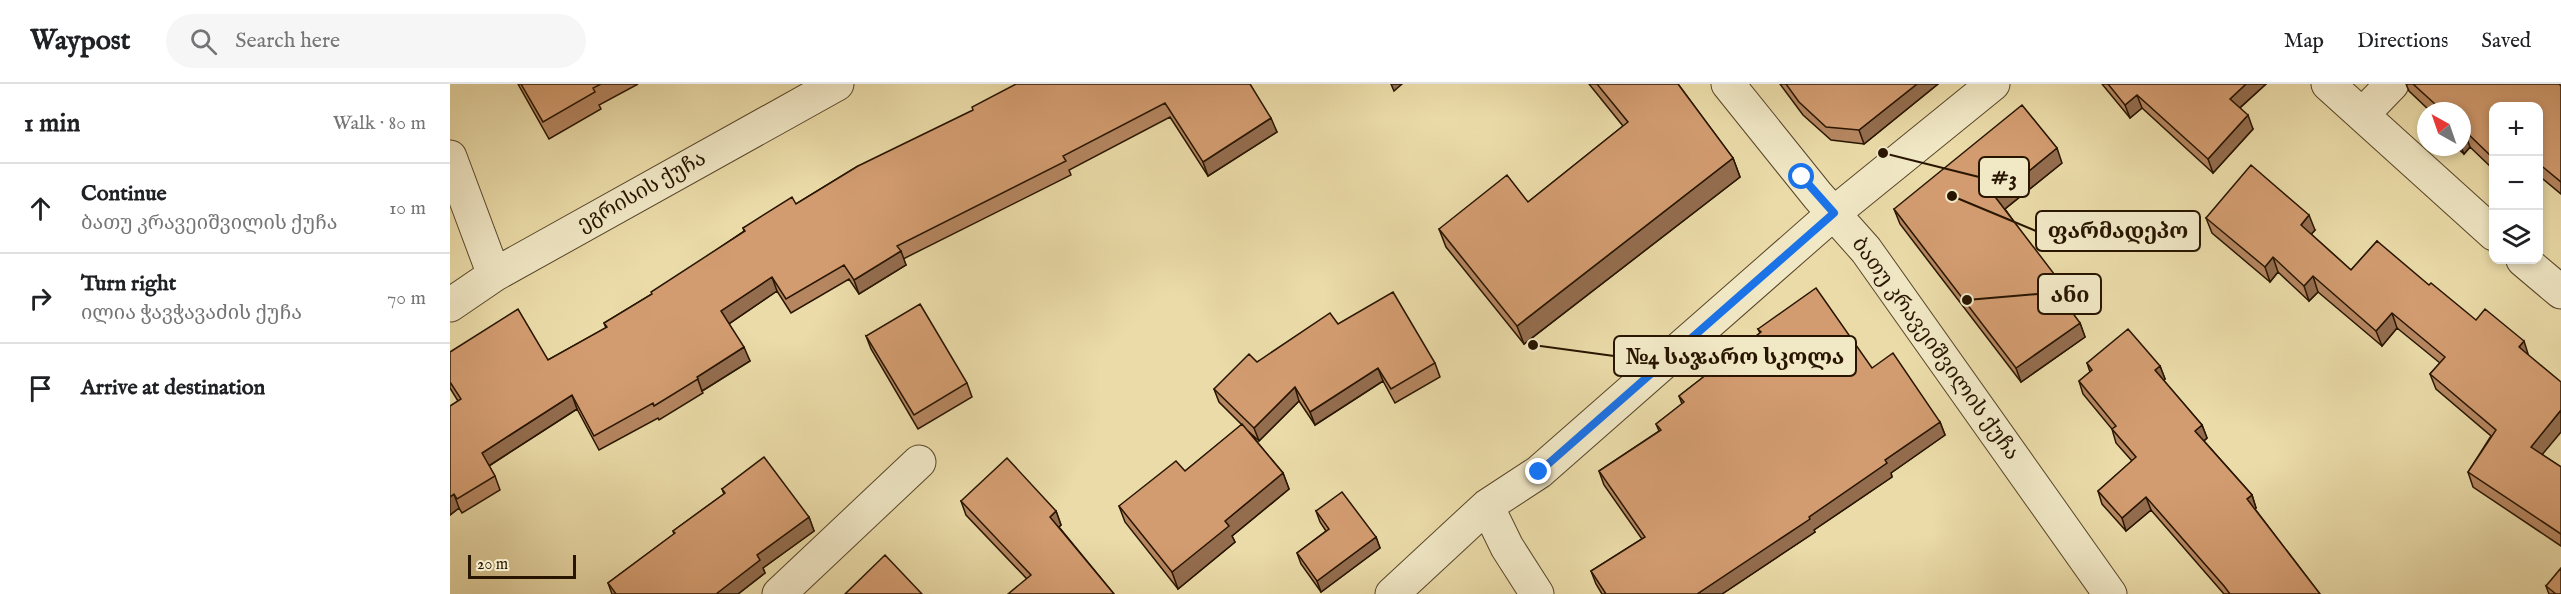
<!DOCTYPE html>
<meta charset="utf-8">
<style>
:root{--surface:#fff;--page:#f6f6f6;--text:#202124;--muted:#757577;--line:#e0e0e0}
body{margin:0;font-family:"IM FELL English","Noto Serif Georgian",serif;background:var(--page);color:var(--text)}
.controls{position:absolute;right:18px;top:18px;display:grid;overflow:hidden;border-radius:12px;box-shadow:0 3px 9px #0003}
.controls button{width:54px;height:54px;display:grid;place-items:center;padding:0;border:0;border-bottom:2px solid var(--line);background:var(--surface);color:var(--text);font:30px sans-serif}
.compass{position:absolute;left:1967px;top:18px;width:54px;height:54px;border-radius:50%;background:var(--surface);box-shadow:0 3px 9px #0003;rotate:320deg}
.scale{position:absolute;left:18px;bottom:15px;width:108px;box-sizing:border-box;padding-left:6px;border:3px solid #281500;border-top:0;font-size:16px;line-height:21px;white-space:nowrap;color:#281500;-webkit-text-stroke:4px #f1e8c6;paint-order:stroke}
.stop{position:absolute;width:18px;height:18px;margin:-14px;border:4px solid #1a73e8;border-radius:50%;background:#fff}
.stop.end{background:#1a73e8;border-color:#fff;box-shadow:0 2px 6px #0008}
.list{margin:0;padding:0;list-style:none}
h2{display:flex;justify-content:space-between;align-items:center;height:78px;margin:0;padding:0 24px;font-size:26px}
h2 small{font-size:20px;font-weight:400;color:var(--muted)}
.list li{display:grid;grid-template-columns:39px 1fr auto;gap:18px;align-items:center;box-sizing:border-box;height:90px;padding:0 24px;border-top:2px solid var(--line)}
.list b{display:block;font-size:22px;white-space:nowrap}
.list p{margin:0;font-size:20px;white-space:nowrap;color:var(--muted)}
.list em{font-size:20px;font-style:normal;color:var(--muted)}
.icon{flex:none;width:33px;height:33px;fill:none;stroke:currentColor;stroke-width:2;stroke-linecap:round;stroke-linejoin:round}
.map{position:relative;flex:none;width:2111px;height:510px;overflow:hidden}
header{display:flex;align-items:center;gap:36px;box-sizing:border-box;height:84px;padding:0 30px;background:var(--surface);border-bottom:2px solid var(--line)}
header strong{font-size:28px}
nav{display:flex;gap:33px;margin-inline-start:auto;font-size:21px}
.search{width:420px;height:54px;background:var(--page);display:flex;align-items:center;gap:15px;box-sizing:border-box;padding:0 21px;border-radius:33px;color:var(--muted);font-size:22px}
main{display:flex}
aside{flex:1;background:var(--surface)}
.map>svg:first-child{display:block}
</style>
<header>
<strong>Waypost</strong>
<div class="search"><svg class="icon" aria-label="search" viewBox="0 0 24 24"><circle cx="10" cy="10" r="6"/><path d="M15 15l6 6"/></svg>Search here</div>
<nav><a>Map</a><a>Directions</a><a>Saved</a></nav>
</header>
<main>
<aside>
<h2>1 min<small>Walk · 80 m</small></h2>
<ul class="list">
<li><svg class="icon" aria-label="ahead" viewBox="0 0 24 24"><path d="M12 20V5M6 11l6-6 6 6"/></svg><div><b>Continue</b><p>ბათუ კრავეიშვილის ქუჩა</p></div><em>10 m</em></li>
<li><svg class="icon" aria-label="right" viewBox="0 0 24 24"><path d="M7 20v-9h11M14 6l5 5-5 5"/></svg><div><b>Turn right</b><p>ილია ჭავჭავაძის ქუჩა</p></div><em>70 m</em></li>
<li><svg class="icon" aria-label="arrive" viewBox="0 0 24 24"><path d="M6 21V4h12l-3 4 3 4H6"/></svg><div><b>Arrive at destination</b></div></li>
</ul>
</aside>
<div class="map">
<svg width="2111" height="510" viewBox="0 0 2111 510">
<rect width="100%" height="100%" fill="#eadba8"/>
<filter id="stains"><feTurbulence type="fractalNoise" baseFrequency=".00333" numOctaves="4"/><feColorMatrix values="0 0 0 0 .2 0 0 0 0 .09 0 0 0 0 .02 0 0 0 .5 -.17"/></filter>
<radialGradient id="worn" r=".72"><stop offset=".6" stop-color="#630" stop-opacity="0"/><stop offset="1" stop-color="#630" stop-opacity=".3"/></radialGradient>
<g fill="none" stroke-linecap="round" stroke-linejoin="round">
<defs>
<path id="minor" d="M 1278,0 L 1368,112 L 1416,166 L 1660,510
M 1878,0 L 2044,150
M 1913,30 L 1942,0
M 0,73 L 44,191
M 2073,176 L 2111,208
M 0,221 L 44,191 L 387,0
M 1037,422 L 1057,463 L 1087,510
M 329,510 L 469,378
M 942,510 L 1037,422 L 1089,388 L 1384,129 L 1543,0"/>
</defs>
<use href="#minor" stroke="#58462a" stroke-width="35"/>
<use href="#minor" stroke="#f1e8c6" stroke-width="33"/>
</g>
<path fill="#b58660" stroke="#281500" stroke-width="1.5" d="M 68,0 L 188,0 L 149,21 L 151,25 L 99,55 Z
M 800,0 L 827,48 L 758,92 L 720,33 L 619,86 L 621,91 L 453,175 L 456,181 L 409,210 L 399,195 L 341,229 L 327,207 L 279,240 L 300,277 L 252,307 L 253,309 L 209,336 L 208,334 L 149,366 L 127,325 L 39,382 L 45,392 L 50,406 L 12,429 L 9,424 L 0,431 L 8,317 L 0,304 L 0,268 L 98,276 L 156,244 L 154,239 L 202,210 L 294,147 L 293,144 L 346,120 L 408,82 Z
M 1139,0 L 1228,0 L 1283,74 L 1290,93 L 1074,260 L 996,163 L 989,145 L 1078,118 L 1173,42 Z
M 1330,0 L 1488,0 L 1414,60 L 1381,56 L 1353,31 Z
M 1652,0 L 1816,0 L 1790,24 L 1803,45 L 1763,89 L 1692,24 L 1680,34 Z
M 1956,0 L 2109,0 L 2111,2 L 2111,110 L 2088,91 L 2088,22 L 2043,22 L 2043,85 L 2020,63 L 2014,70 L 2006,63 L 2012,63 L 2012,27 L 1979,26 L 1959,7 Z
M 1612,79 L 1555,125 L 1617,213 L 1613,216 L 1630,239 L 1635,253 L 1571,298 L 1450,140 L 1444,125 Z
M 1756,134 L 1865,146 L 1861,150 L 1901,186 L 1927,157 L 2092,371 L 2111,383 L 2111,462 L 2023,403 L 2018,388 L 2041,352 L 1986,305 L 1980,290 L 1990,279 L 1947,244 L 1932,262 L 1868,208 L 1859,217 L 1828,188 L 1820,198 L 1762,149 Z
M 888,240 L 985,279 L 990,293 L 945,319 L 933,297 L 865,341 L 849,317 L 809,357 L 798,347 L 833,389 L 839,405 L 782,452 L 785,458 L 728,505 L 675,438 L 669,422 L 735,387 L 792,341 L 769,318 L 764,305 L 807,278 Z
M 1308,245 L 1422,284 L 1490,338 L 1495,351 L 1441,389 L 1442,393 L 1364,446 L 1365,448 L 1272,510 L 1152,510 L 1146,500 L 1141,487 L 1192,455 L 1154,401 L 1149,387 L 1209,347 L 1206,340 L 1232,320 L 1229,312 L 1310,249 Z
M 416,252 L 517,299 L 522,313 L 468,345 L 421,265 Z
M 1637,279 L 1710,282 L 1715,295 L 1713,296 L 1752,341 L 1757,354 L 1754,357 L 1802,411 L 1806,424 L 1805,425 L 1870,510 L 1774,510 L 1701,426 L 1676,447 L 1652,420 L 1648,407 L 1682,377 L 1666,359 L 1662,345 L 1633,310 L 1629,297 L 1640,288 Z
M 272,405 L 359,433 L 364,447 L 313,484 L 315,489 L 288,510 L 162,510 L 158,499 L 224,450 L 223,447 L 274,410 Z
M 511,417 L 606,427 L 611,441 L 609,443 L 664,510 L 577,495 L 516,431 Z
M 866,427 L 926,453 L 930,464 L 871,508 L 851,480 L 847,469 L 876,447 L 870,438 Z
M 2096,502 L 2111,510 L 2099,510 Z"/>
<path fill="#936d4e" stroke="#281500" stroke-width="1.5" d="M 941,0 L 952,0 L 944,7 Z
M 1467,0 L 1488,0 L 1414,60 L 1409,46 Z
M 1796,0 L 1816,0 L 1785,28 L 1780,15 Z
M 1687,11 L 1692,24 L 1680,34 L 1675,21 Z
M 1798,31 L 1803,45 L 1763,89 L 1758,75 Z
M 821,34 L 827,48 L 758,92 L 753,78 Z
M 2014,46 L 2020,63 L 2014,70 L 2011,63 L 2012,63 L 2012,48 Z
M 1607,64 L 1612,79 L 1551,128 L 1546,114 Z
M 1283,74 L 1290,93 L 1074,260 L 1067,242 Z
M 1859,131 L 1865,146 L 1856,156 L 1851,141 Z
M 451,167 L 456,181 L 409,210 L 404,196 Z
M 1823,173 L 1828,188 L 1820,198 L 1815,183 Z
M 1863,192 L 1868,208 L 1859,217 L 1854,202 Z
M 322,193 L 327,207 L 277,241 L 271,227 Z
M 1611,199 L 1617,213 L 1610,219 L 1604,204 Z
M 1942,229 L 1947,244 L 1932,262 L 1926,247 Z
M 1630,239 L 1635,253 L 1571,298 L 1566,284 Z
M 2074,257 L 2079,273 L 2069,263 Z
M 294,263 L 300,277 L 252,307 L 247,293 Z
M 1710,282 L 1715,295 L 1710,300 L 1705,286 Z
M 928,284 L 933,297 L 865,341 L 860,328 Z
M 845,303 L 849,317 L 809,357 L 804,344 Z
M 122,311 L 127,325 L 37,383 L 32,369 Z
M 2111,326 L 2111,348 L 2086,378 L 2081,363 Z
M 1490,338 L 1495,351 L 1441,389 L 1442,393 L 1364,446 L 1365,448 L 1272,510 L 1247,510 L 1359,433 L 1435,376 Z
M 1752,341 L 1757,354 L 1750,360 L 1745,347 Z
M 833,389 L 839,405 L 782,452 L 785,458 L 728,505 L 722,488 L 775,437 Z
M 4,410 L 9,424 L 0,431 L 0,413 Z
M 1802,411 L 1806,424 L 1802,428 L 1797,415 Z
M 1696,413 L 1701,426 L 1676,447 L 1672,434 Z
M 606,427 L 611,441 L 605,446 L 600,433 Z
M 359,433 L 364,447 L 313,484 L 315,489 L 288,510 L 266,510 L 307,471 Z
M 926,453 L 930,464 L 871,508 L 867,497 Z"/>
<path fill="#d29c70" stroke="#281500" stroke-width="1.5" d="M 71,0 L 151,0 L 143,4 L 145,8 L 93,38 Z
M 566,0 L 800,0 L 821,34 L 753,78 L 715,19 L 613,72 L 616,77 L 447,162 L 451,167 L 404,196 L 394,181 L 336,215 L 322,193 L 271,227 L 294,263 L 247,293 L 248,295 L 204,322 L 203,319 L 144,352 L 122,311 L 32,369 L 45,392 L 7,415 L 4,410 L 0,413 L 0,322 L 11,315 L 0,298 L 0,268 L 68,225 L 98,276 L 157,243 L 154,239 L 202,210 L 201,208 L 295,147 L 293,144 L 342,113 L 346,120 L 408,82 L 523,26 L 522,23 Z
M 1147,0 L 1228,0 L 1283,74 L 1067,242 L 989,145 L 1057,91 L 1078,118 L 1178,38 Z
M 1336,0 L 1467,0 L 1409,46 L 1376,43 L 1349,18 Z
M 1658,0 L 1796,0 L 1780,15 L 1798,31 L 1758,75 L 1687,11 L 1675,21 Z
M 1963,0 L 2109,0 L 2111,2 L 2111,98 L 2088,79 L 2088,22 L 2043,22 L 2043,74 L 2014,46 L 2012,48 L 2012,27 L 1979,27 L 1985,20 Z
M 1572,21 L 1607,64 L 1546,114 L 1611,199 L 1604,204 L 1630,239 L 1566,284 L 1444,125 Z
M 1801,81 L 1859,131 L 1851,141 L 1901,186 L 1927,157 L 1979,201 L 1981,199 L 2026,236 L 2035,225 L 2074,257 L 2069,263 L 2111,298 L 2111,326 L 2081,363 L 2111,383 L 2111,450 L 2018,388 L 2046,346 L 1980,290 L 1995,273 L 1942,229 L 1926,247 L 1863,192 L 1854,202 L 1823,173 L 1815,183 L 1756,134 Z
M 1366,204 L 1422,284 L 1443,269 L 1490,338 L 1435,376 L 1437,379 L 1359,433 L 1360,435 L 1247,510 L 1156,510 L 1141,487 L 1195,453 L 1149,387 L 1211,346 L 1206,340 L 1234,318 L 1229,312 L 1311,248 L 1308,245 Z
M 943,208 L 985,279 L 941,305 L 928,284 L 860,328 L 845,303 L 804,344 L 764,305 L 799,270 L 807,278 L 880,229 L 888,240 Z
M 470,220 L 517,299 L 464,331 L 416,252 Z
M 1678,245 L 1710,282 L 1705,286 L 1752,341 L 1745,347 L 1802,411 L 1797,415 L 1870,510 L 1780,510 L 1774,502 L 1696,413 L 1672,434 L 1648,407 L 1686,373 L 1662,345 L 1666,342 L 1629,297 L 1642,286 L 1637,279 Z
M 792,340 L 833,389 L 775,437 L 779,442 L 722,488 L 669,422 L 726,377 L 735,387 Z
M 314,373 L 359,433 L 307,471 L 310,476 L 266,510 L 166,510 L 158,499 L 225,449 L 223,447 L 275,409 L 272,405 Z
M 557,374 L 606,427 L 600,433 L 664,510 L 558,510 L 581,491 L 511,417 Z
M 892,408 L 926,453 L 867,497 L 847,469 L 879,445 L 866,427 Z
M 435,471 L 472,510 L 395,510 Z
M 2111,484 L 2111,510 L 2106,510 L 2096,502 Z"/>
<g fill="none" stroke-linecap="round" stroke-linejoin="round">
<path stroke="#1a73e8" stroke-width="8" d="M 1089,388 L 1384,129 L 1352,93"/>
</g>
<g text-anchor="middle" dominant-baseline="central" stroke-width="4.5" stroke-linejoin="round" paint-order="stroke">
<g font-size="21" fill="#281500" stroke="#f1e8c6">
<text transform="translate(192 108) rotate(-29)">ეგრისის ქუჩა</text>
<text transform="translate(1485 265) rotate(54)">ბათუ კრავეიშვილის ქუჩა</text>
</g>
</g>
<path fill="none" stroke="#281500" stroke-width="2" d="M1433 69L1529 93M1502 112L1586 147M1517 216L1588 210M1083 261L1164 272"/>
<g fill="#281500" stroke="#f1e8c6" stroke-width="2">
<circle cx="1433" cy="69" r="6"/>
<circle cx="1502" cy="112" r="6"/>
<circle cx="1517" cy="216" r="6"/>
<circle cx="1083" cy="261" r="6"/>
</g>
<g fill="#f1e8c6" stroke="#281500" stroke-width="2">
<rect x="1529" y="73" width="50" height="40" rx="6"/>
<rect x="1586" y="127" width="164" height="40" rx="6"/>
<rect x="1588" y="190" width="63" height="40" rx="6"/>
<rect x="1164" y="252" width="242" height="40" rx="6"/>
</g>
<g font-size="22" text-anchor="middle" font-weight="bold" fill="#281500">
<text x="1554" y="101">#3</text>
<text x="1668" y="154">ფარმადეპო</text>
<text x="1620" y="218">ანი</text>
<text x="1285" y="280">№4 საჯარო სკოლა</text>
</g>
<rect width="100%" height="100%" filter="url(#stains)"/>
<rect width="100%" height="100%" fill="url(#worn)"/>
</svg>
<div class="controls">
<button>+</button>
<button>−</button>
<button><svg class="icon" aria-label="layers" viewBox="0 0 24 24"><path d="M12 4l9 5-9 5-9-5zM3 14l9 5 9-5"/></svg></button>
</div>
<svg class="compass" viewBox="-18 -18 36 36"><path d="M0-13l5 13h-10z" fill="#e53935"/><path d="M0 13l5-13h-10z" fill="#757577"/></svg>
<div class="scale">20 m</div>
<div class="stop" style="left:1352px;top:93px"></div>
<div class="stop end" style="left:1089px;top:388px"></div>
</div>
</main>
